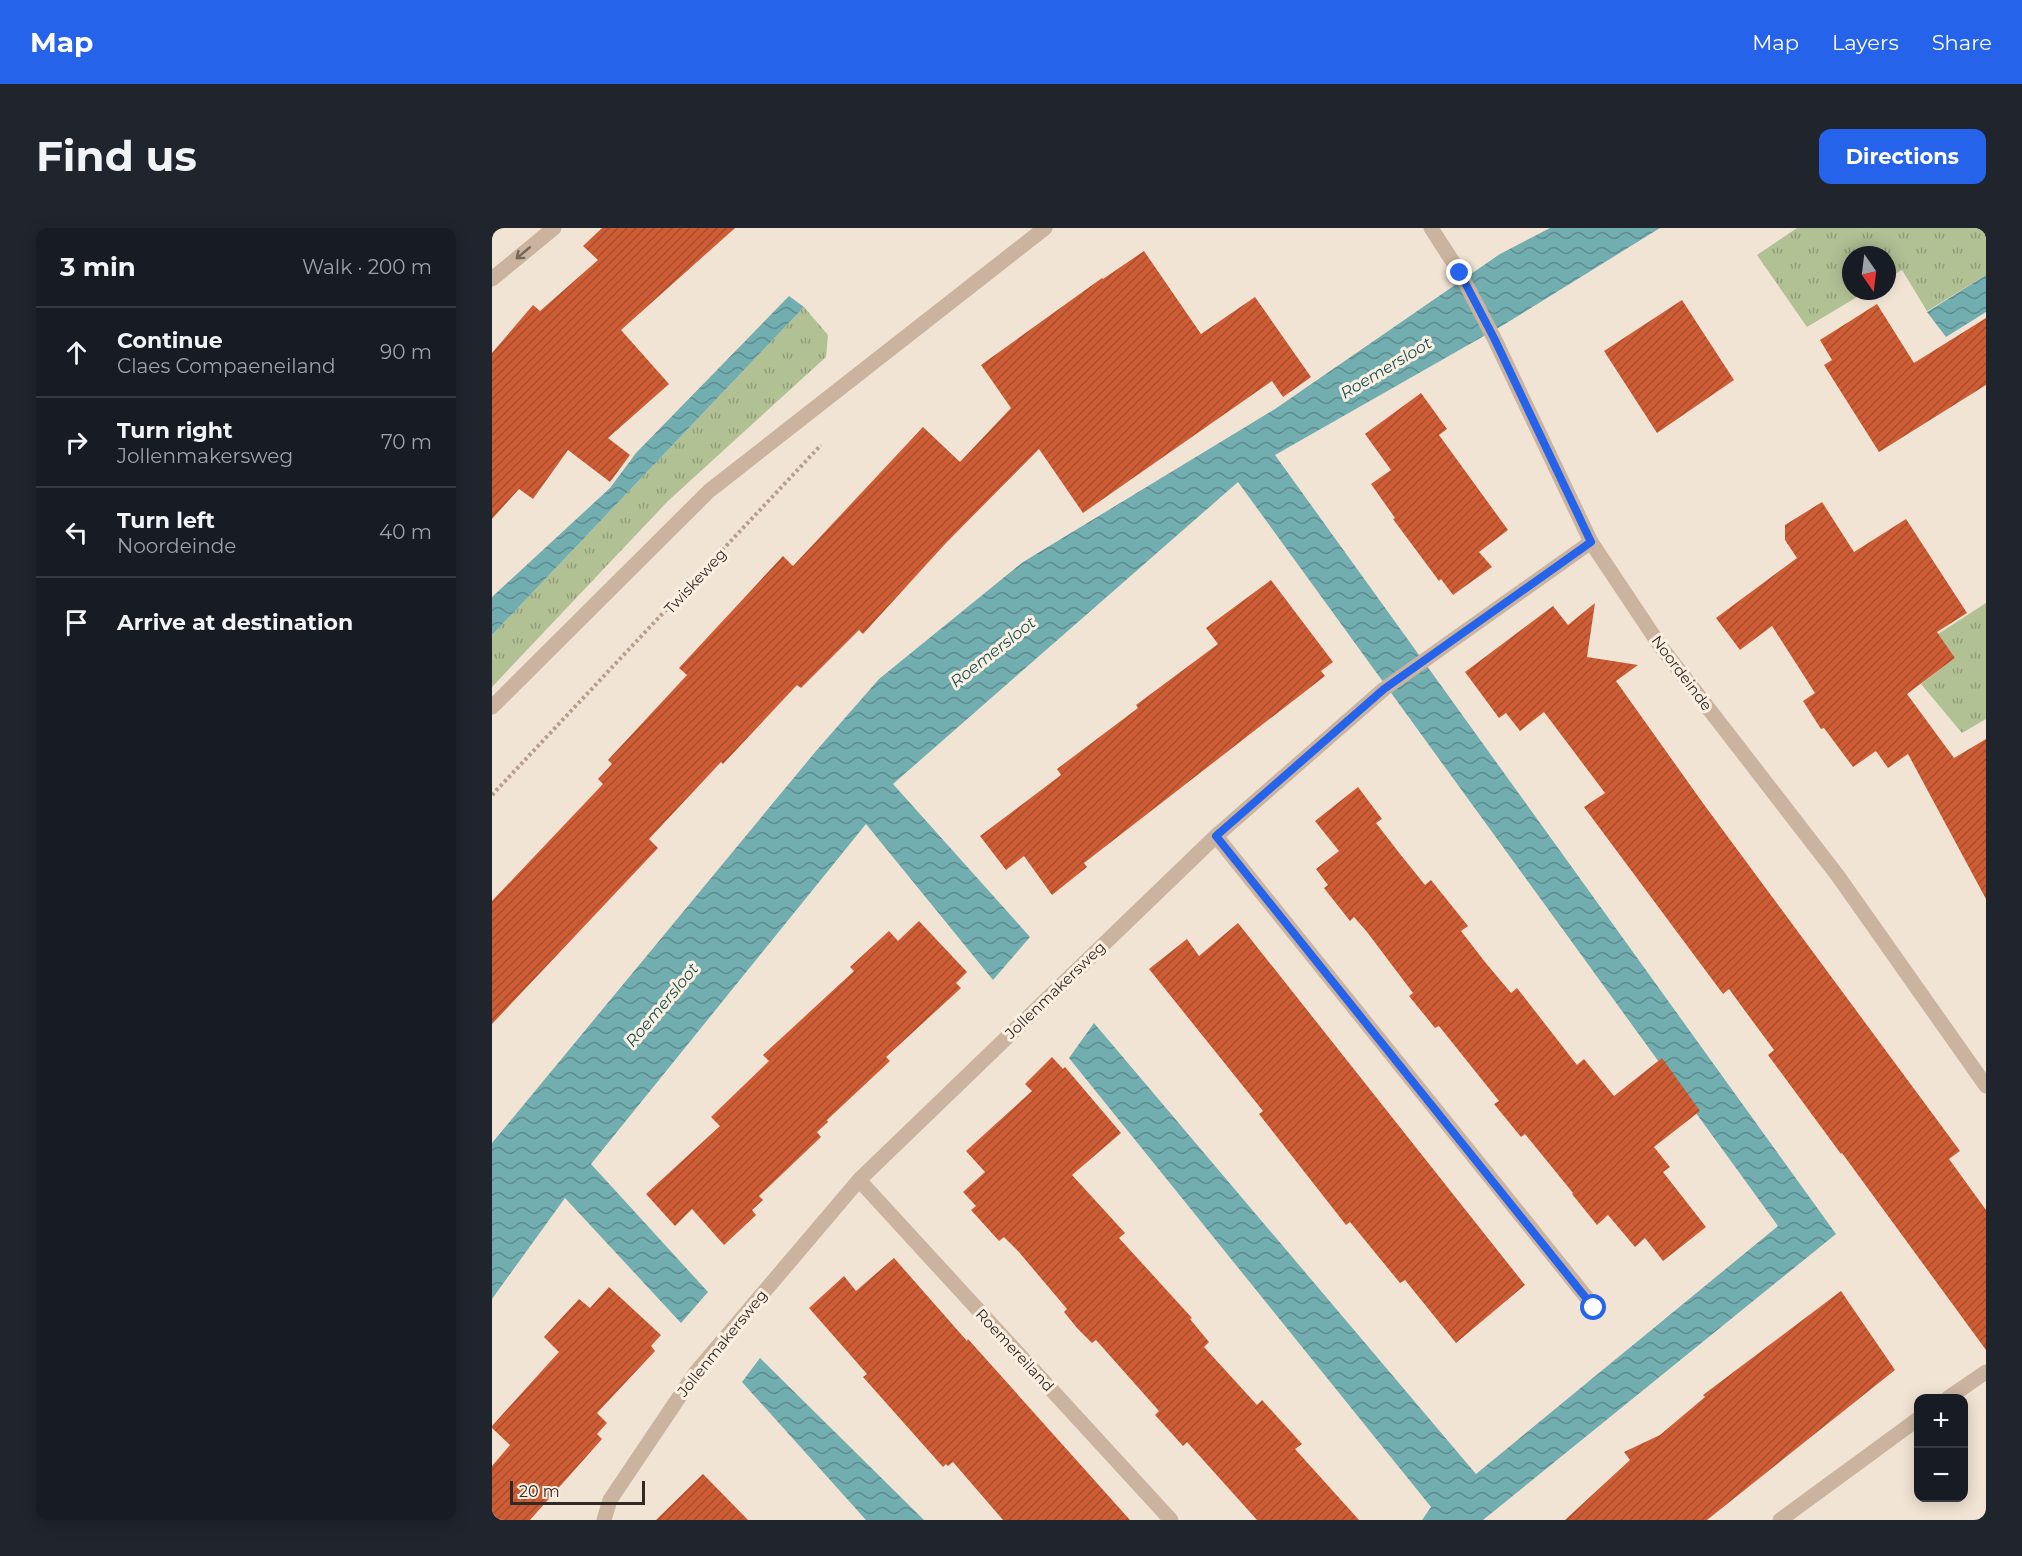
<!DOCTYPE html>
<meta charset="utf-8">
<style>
:root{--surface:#171b24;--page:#20242c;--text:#f1f3f6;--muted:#9ea1a6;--line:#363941;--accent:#2563eb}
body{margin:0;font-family:Montserrat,sans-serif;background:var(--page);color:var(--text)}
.controls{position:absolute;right:18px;bottom:18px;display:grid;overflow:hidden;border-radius:12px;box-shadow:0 3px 15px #0003}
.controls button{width:54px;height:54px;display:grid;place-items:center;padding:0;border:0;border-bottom:2px solid var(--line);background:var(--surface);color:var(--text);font:30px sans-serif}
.compass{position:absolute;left:1350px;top:18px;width:54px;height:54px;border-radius:50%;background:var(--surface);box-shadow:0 3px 15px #0003;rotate:166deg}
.scale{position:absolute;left:18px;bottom:15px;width:135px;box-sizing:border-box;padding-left:6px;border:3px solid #332924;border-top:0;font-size:16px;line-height:21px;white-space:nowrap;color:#332924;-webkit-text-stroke:4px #faefe0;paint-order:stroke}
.stop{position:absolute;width:18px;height:18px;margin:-14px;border:4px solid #2563eb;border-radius:50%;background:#fff}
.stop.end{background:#2563eb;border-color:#fff;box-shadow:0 2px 6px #0008}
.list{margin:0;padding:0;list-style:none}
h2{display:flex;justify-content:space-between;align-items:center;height:78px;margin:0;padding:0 24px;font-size:26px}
h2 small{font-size:20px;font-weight:400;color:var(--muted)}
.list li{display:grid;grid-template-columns:39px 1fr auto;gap:18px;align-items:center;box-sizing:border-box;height:90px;padding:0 24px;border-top:2px solid var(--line)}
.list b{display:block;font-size:22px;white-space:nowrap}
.list p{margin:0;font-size:20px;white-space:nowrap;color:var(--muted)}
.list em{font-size:20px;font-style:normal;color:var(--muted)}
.icon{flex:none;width:33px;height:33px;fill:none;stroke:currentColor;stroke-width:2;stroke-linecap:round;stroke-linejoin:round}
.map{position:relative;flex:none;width:1494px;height:1292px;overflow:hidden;border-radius:12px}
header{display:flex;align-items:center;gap:36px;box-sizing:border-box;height:84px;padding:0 30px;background:var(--accent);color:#fff}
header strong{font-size:28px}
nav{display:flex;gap:33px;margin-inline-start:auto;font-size:21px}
.intro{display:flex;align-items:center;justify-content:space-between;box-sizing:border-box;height:144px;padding:0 36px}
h1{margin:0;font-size:42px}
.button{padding:15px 27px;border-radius:12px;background:var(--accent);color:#fff;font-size:21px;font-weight:700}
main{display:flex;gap:36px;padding:0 36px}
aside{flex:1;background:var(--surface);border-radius:12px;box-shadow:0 3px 15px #0003}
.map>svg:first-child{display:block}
</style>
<header>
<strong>Map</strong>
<nav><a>Map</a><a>Layers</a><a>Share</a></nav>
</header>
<div class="intro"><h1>Find us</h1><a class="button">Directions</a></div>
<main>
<aside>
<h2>3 min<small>Walk · 200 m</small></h2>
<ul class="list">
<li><svg class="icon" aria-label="ahead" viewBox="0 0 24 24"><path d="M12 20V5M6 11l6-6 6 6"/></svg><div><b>Continue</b><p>Claes Compaeneiland</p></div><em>90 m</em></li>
<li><svg class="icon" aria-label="right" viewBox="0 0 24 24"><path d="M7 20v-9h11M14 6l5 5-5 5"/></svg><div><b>Turn right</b><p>Jollenmakersweg</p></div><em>70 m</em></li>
<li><svg class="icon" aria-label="left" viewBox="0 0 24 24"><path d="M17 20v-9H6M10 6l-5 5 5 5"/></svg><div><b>Turn left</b><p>Noordeinde</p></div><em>40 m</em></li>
<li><svg class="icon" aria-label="arrive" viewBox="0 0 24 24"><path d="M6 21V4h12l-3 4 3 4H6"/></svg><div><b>Arrive at destination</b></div></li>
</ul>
</aside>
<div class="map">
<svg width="1494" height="1292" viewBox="0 0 1494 1292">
<defs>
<pattern id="grass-tufts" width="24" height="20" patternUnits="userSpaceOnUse" patternTransform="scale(1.5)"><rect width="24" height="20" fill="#b1c194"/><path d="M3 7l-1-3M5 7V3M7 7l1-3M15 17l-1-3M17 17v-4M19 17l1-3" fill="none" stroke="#919d79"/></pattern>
<pattern id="water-waves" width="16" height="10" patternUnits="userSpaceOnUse" patternTransform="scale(1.5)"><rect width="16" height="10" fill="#72adb0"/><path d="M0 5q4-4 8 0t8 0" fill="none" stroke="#5e8d8f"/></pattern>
<pattern id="building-hatch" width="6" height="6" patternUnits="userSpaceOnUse" patternTransform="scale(1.5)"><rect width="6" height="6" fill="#ce5d36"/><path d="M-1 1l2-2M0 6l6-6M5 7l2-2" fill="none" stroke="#a84d2d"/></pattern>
</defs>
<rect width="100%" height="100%" fill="#f2e4d4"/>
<path fill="url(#grass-tufts)" d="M 1305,0 L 1494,0 L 1494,47 L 1435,83 L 1410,42 L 1395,51 L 1395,27 L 1359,27 L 1359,63 L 1375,63 L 1315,99 L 1265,27 Z
M 312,79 L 336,107 L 334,129 L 176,273 L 0,459 L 0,407 Z
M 1494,375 L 1494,491 L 1470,505 L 1429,456 L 1463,430 L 1446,406 Z"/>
<path fill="url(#water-waves)" d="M 1058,0 L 1168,0 L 1013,96 L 783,227 L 1344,1006 L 991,1292 L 930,1292 L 939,1279 L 577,830 L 602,795 L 984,1246 L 1286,998 L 746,254 L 401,556 L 538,709 L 501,752 L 374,596 L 99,936 L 216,1064 L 189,1095 L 73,970 L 0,1071 L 0,915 L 324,523 L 387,451 L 531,334 L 783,181 L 1008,26 Z
M 1494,47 L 1494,84 L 1454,109 L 1435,84 Z
M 297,68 L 312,79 L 0,407 L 0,369 L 118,260 L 144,225 Z
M 268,1130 L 432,1292 L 374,1292 L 250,1154 Z"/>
<path fill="url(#building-hatch)" d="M 110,0 L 243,0 L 129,102 L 177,156 L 116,210 L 138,227 L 118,254 L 76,222 L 41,271 L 27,261 L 0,291 L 0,125 L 41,77 L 48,83 L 106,32 L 91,18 Z
M 652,23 L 709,106 L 763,69 L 819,149 L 791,169 L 780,153 L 591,285 L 547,221 L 454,315 L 371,406 L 367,402 L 309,460 L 305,457 L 231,536 L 229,534 L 157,611 L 166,620 L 0,796 L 0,673 L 111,556 L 106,551 L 120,536 L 116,532 L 195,447 L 187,440 L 291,328 L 301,338 L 431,199 L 468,234 L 519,180 L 489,137 L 610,50 L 611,51 Z
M 1190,72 L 1242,152 L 1165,205 L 1112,123 Z
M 1385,76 L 1422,135 L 1494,90 L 1494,157 L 1387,224 L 1332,137 L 1340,132 L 1328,112 Z
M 929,165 L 955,201 L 947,207 L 1016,302 L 987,324 L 1000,339 L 961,367 L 949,351 L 947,353 L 901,291 L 903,290 L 879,256 L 899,242 L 873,206 Z
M 1330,274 L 1362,324 L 1414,291 L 1475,385 L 1445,404 L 1463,430 L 1415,466 L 1462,530 L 1494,511 L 1494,671 L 1416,526 L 1396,540 L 1384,523 L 1361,539 L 1332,500 L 1329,501 L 1311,473 L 1323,465 L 1280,398 L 1248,422 L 1224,390 L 1305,330 L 1293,312 L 1293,297 Z
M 779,352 L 841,434 L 829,443 L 833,448 L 592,635 L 595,639 L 560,667 L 532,628 L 514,642 L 488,608 L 569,547 L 565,541 L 646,480 L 644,477 L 726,416 L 714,400 Z
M 1103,375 L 1095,429 L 1146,437 L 1124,453 L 1213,578 L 1468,923 L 1457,931 L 1494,982 L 1494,1122 L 1350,925 L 1349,926 L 1276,827 L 1282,822 L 1259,791 L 1237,761 L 1231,766 L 1092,579 L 1113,565 L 1052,484 L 1028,503 L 1014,485 L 1007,490 L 973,444 L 1061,378 L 1076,397 Z
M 866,559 L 890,591 L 884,595 L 908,626 L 933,657 L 939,652 L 976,698 L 969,703 L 993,734 L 1019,765 L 1025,760 L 1085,837 L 1092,831 L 1122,868 L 1170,830 L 1208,883 L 1162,919 L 1178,939 L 1171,944 L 1214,999 L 1171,1033 L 1153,1010 L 1143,1019 L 1116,987 L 1105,997 L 1080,966 L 1081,965 L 1033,906 L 1029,909 L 1002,876 L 1007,873 L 947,798 L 943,800 L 917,768 L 921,765 L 875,704 L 862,689 L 858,693 L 832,660 L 836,657 L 824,641 L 847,623 L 823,593 Z
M 427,693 L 475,744 L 464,755 L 469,760 L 394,829 L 398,833 L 335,892 L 336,894 L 325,904 L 329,909 L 267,968 L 271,972 L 260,982 L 264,987 L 232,1017 L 200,981 L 183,998 L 154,966 L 228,898 L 219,889 L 277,833 L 271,827 L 362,743 L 358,739 L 397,703 L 406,713 Z
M 746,695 L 1033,1057 L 964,1115 L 913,1052 L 908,1055 L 858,994 L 854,997 L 767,886 L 771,883 L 657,741 L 695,711 L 707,728 Z
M 560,829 L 571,841 L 573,839 L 629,905 L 580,947 L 633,1005 L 627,1010 L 700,1090 L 698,1091 L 717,1114 L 712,1119 L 765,1177 L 770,1172 L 810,1216 L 803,1221 L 867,1292 L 765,1292 L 695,1214 L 691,1218 L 663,1187 L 667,1183 L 604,1112 L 600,1115 L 585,1100 L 572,1084 L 575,1081 L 526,1023 L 512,1009 L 507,1013 L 479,982 L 484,978 L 471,964 L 493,944 L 474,923 L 540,863 L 533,856 Z
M 402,1030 L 475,1113 L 476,1111 L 638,1292 L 511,1292 L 461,1234 L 456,1238 L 454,1236 L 451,1239 L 371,1149 L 375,1146 L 317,1080 L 352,1048 L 364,1063 Z
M 117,1059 L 169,1107 L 159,1118 L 163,1123 L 105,1185 L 115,1195 L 105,1206 L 110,1211 L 38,1292 L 0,1292 L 0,1238 L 18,1217 L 0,1200 L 0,1198 L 67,1124 L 52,1109 L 87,1071 L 98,1080 Z
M 1349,1063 L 1403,1142 L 1215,1292 L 1073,1292 L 1138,1232 L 1132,1224 L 1168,1207 L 1213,1169 L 1211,1167 Z
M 211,1246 L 256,1292 L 164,1292 Z"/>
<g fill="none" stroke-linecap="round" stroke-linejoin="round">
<path stroke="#b69e8a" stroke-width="4" stroke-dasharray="3 3" stroke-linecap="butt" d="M 0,567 L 329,217"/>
<path stroke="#cab4a0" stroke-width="15" d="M 0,51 L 62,0
M 0,479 L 217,263 L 553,0
M 724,608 L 1103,1080
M 367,952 L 679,1292
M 1456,1170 L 1494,1144
M 112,1292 L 118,1272 L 204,1144 L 367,952 L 724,608 L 892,461 L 1099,314
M 1288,1292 L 1426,1191"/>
<path stroke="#cab4a0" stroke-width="15" d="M 939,0 L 968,45 L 1002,110 L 1099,314 L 1169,419 L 1346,648 L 1494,858"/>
</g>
<defs><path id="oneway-shaft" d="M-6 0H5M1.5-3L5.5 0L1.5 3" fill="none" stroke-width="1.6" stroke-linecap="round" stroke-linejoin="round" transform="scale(1.5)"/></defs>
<use stroke="#77685c" href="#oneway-shaft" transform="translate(31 25) rotate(140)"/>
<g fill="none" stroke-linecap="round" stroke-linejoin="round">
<path stroke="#2563eb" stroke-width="8" d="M 968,45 L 1002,110 L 1099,314 L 892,461 L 724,608 L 1102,1080"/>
</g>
<g text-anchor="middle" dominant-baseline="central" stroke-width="6" stroke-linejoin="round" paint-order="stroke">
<g font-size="15" fill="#332924" stroke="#faefe0">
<text transform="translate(203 353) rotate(-47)">Twiskeweg</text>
<text transform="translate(1190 445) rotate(53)">Noordeinde</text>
<text transform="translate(563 762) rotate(-44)">Jollenmakersweg</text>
<text transform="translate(230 1115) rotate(-51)">Jollenmakersweg</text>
<text transform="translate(523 1122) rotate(47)">Roemereiland</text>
</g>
<g font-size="16" font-style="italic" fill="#175257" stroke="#faefe0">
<text transform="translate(894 140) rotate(-31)">Roemersloot</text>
<text transform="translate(501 424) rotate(-38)">Roemersloot</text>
<text transform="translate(170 777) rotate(-50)">Roemersloot</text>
</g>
</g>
</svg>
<div class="controls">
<button>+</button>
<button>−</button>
</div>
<svg class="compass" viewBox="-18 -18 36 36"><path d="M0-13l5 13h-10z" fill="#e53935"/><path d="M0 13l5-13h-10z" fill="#9ea1a6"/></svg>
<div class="scale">20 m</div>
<div class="stop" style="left:1102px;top:1080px"></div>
<div class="stop end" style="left:968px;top:45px"></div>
</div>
</main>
